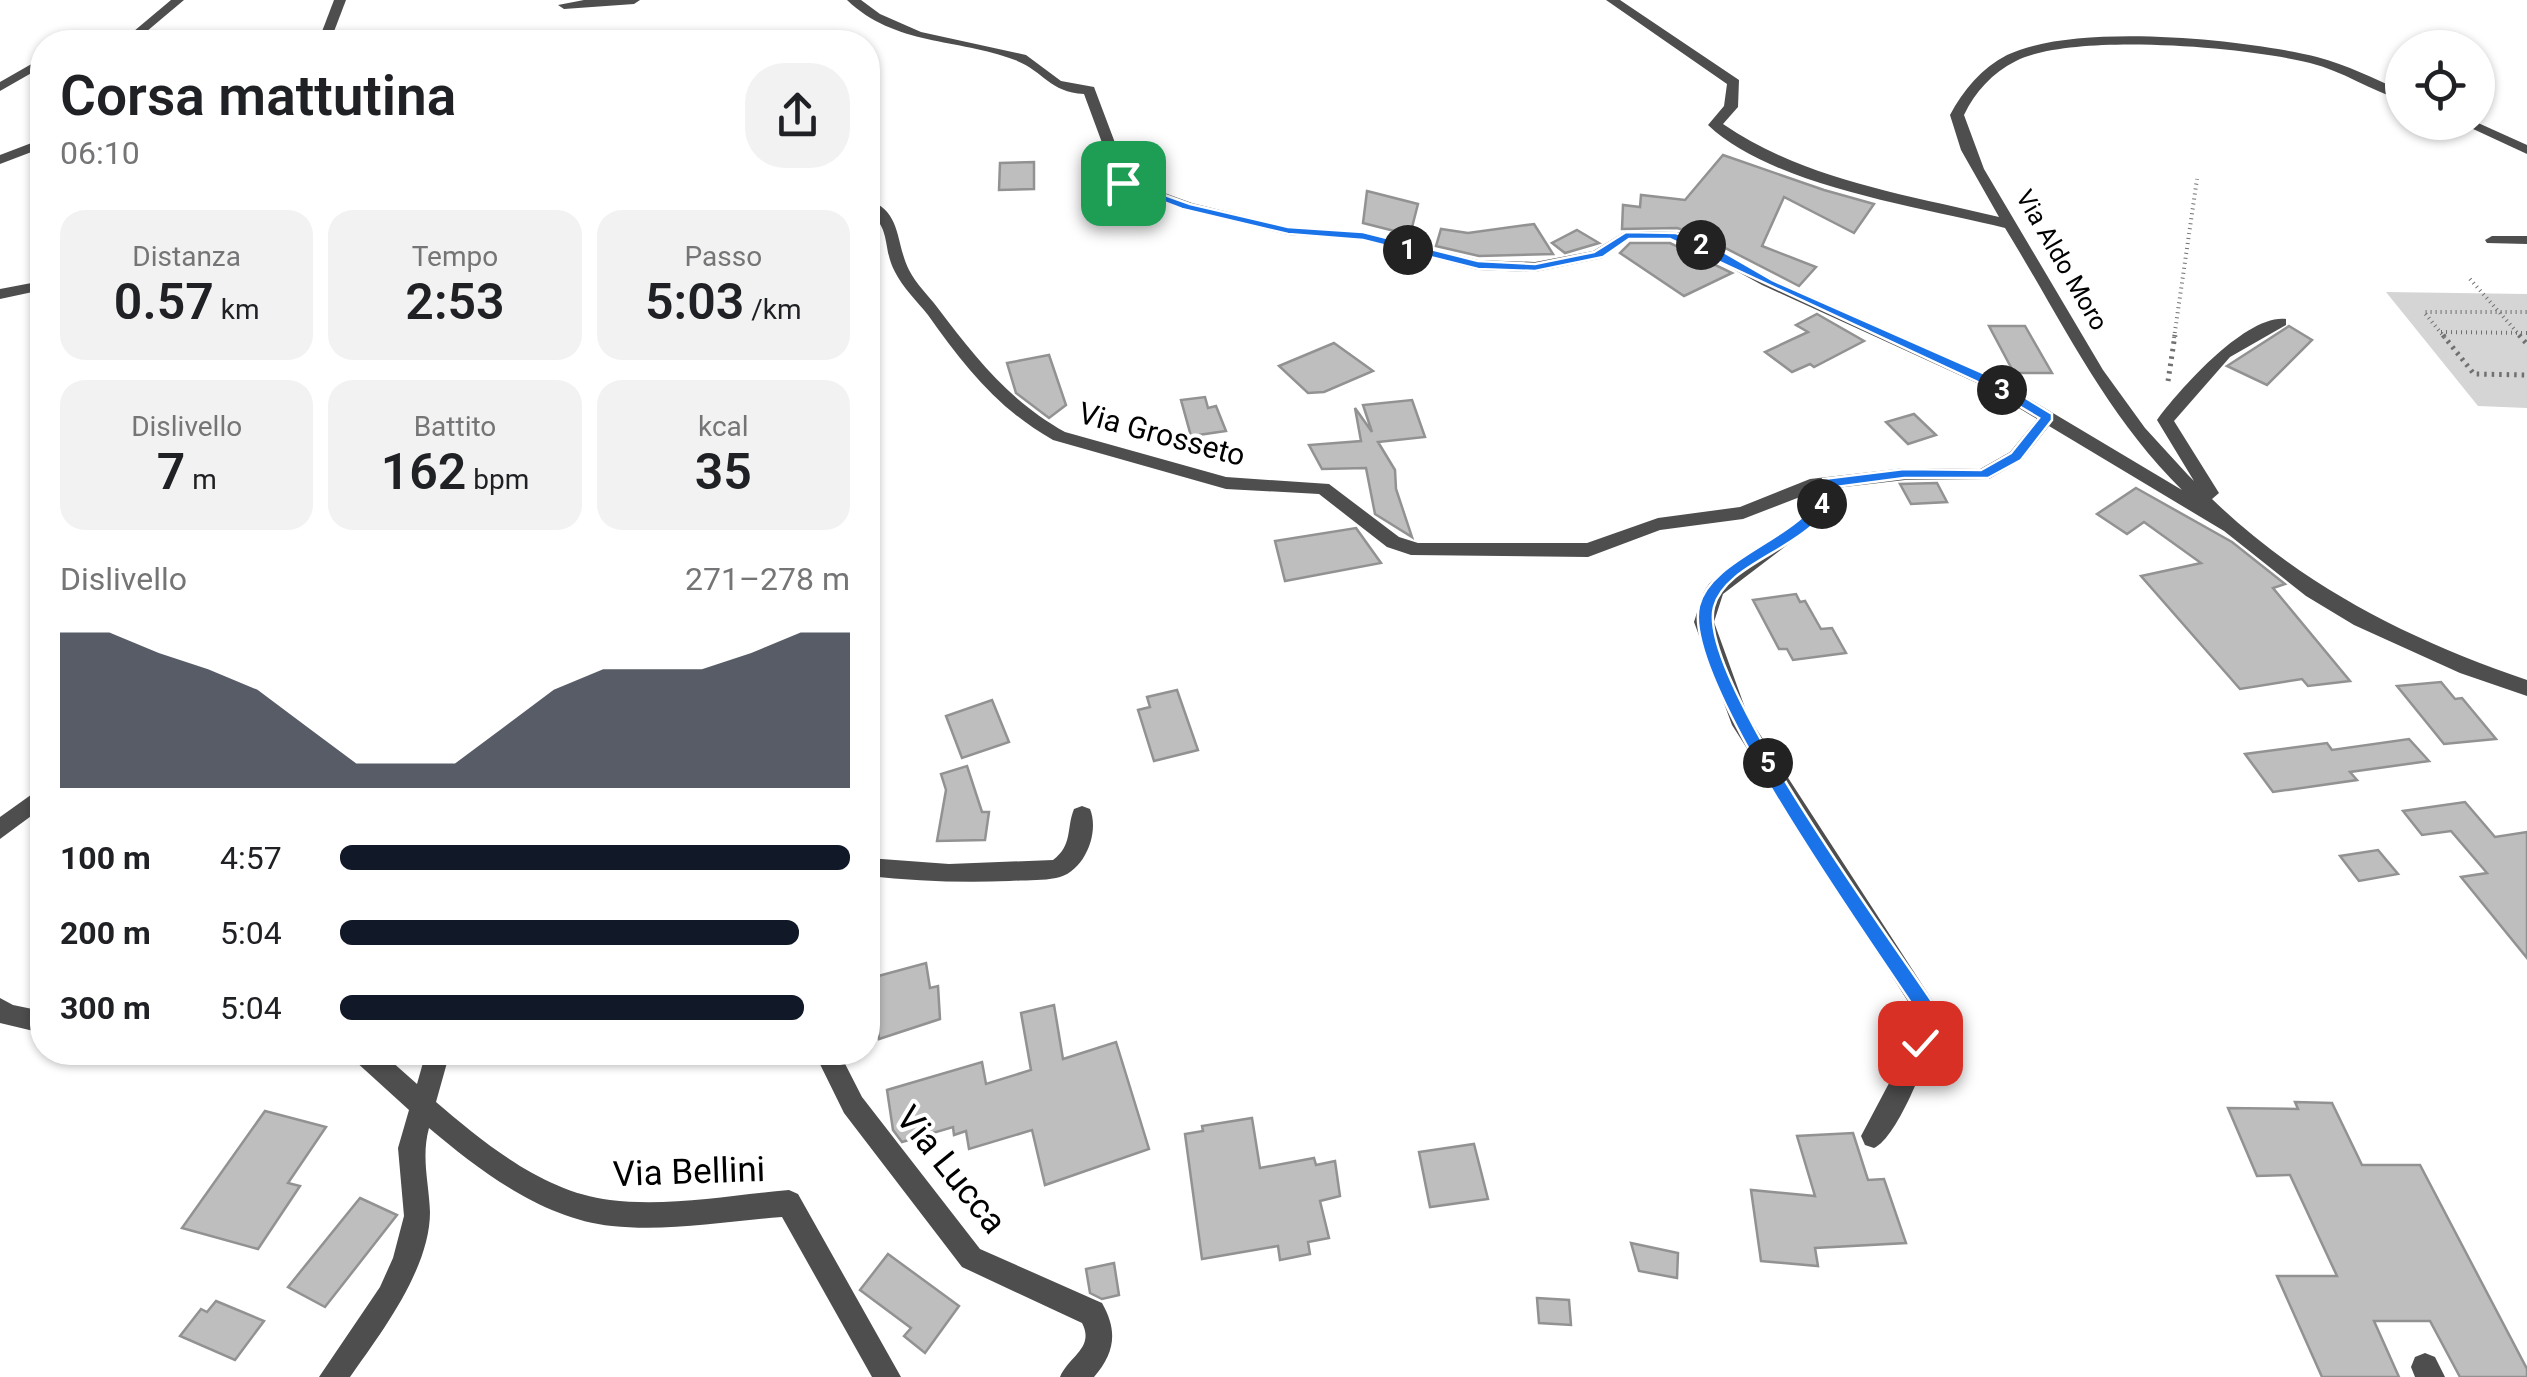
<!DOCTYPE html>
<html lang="it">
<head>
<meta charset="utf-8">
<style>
	body { margin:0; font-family:Roboto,sans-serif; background:#f2f2f2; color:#202124; height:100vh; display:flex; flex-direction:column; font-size:38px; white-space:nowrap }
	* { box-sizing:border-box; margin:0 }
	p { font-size:32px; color:#757577 }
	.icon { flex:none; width:55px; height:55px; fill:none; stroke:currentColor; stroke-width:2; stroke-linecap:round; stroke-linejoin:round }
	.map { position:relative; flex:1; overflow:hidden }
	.side { position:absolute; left:30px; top:30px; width:850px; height:1035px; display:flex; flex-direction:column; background:#fff; border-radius:40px; box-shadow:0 2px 8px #0004 }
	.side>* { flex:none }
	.controls { position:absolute; left:2385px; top:30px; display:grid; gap:20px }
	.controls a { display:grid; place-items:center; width:110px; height:110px; border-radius:50%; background:#fff; box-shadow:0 2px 8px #0004; font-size:50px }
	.pin { position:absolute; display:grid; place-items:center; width:85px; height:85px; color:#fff; margin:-42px; border-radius:20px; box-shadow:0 5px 15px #0006 }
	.km { position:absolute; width:50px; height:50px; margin:-25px; border-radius:50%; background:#222; color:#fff; font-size:28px; line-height:50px; text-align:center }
	.round { display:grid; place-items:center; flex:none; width:105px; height:105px; border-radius:40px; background:#f2f2f2 }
	.summary { display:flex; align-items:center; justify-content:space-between; height:170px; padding:0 30px }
	h1 { font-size:55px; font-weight:600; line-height:75px }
	.metrics { display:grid; grid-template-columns:repeat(3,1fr); gap:15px; height:170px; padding:10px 30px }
	.metrics div { display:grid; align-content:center; border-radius:25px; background:#f2f2f2; text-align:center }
	.metrics b { font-size:50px; font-weight:600 }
	.metrics small { font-size:28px; font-weight:400 }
	.metrics p { font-size:28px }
	.chart { height:280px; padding:20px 30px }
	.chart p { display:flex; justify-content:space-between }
	.chart svg { width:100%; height:180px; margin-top:10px; fill:#111827; opacity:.7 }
	ul { padding:0 30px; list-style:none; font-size:32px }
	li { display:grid; grid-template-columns:160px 120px 1fr; align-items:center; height:75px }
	li i { height:25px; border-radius:12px; background:#111827 }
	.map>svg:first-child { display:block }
</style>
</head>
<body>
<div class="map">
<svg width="2527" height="1377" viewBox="0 0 2527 1377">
	<rect width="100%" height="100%" fill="#fff"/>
	<path fill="#d5d5d5" d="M2386,292L2527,294V408L2478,406Z"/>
	<g fill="#bebebe" stroke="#929292" stroke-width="2.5">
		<path d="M1723,155L1824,190L1874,204L1854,233L1784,197L1762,246L1816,267L1799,286L1700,235L1677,228L1622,229L1623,205L1640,207L1641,195L1685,200Z"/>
		<path d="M1034,162V189L999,190L1000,163Z"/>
		<path d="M1367,191L1418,204L1410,235L1363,223Z"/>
		<path d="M1534,224L1553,254L1479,256L1436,246L1441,229L1468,233Z"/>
		<path d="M1577,230L1599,243L1565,253L1552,243Z"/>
		<path d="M1630,243H1670L1732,273L1684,296L1620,253Z"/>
		<path d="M1817,314L1864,341L1814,367L1810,364L1792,372L1765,352L1808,332L1796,325Z"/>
		<path d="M1989,326H2025L2052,373H2014Z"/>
		<path d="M2289,326L2312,340L2267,385L2227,366Z"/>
		<path d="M1334,343L1373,371L1324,392L1308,393L1279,366Z"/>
		<path d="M1049,355L1066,405L1049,418L1016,393L1007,363Z"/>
		<path d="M1205,397L1208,408L1216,406L1226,431L1191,436L1181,400Z"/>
		<path d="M1412,400L1425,437L1378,442L1395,470L1396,489L1412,537L1375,514L1366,468L1322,469L1309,445L1361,441L1355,408L1372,432L1363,405Z"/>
		<path d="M1914,414L1936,435L1908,444L1886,422Z"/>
		<path d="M1937,483L1947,502L1911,504L1900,484Z"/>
		<path d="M2136,488L2232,542L2285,584L2273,588L2350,681L2308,686L2302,679L2240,689L2141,576L2201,563L2144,522L2127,534L2097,514Z"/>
		<path d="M1356,528L1381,563L1285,581L1275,541Z"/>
		<path d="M1796,594L1800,602L1805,601L1821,629L1832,628L1846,653L1793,660L1787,649H1779L1753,600Z"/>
		<path d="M2441,682L2455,699L2462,698L2496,739L2444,744L2397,686Z"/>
		<path d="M1177,690L1198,750L1154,761L1138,710L1150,707L1147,697Z"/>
		<path d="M992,700L1009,742L962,758L946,716Z"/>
		<path d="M2409,739L2429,761L2350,772L2357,780L2273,792L2245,754L2327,743L2332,750Z"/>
		<path d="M967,766L982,812H989L985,840L937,841L946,790L941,774Z"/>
		<path d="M2465,802L2495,837L2527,832V958L2461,877L2487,873L2451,831L2422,835L2403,811Z"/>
		<path d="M2378,850L2398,874L2359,881L2340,856Z"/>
		<path d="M926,963L930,988L938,986L940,1019L879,1039L871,978Z"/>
		<path d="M1054,1005L1063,1059L1116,1042L1149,1149L1045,1185L1032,1130L969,1149L966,1131L954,1135L953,1127L902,1142L893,1130L887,1090L982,1062L986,1084L1031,1070L1021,1013Z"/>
		<path d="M2295,1102L2332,1103L2362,1165H2420L2527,1369V1377H2460L2430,1321H2374L2399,1377H2322L2277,1276H2337L2290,1175L2257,1176L2228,1108L2298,1109Z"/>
		<path d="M265,1111L326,1127L288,1183L300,1186L258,1249L182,1228Z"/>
		<path d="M1252,1118L1260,1168L1314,1158L1316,1165L1335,1161L1340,1196L1320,1201L1329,1238L1308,1242L1310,1254L1280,1260L1278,1246L1202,1259L1185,1134L1203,1131L1202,1126Z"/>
		<path d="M1853,1133L1868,1180L1884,1179L1906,1243L1815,1248L1818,1266L1761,1261L1751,1190L1815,1196L1797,1136Z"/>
		<path d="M1474,1144L1488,1199L1430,1207L1419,1152Z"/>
		<path d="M360,1198L397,1215L325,1307L288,1287Z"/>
		<path d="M1631,1243L1678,1253L1677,1278L1639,1271Z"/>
		<path d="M888,1254L959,1306L925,1353L904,1336L911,1328L860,1290Z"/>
		<path d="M1114,1263L1119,1295L1102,1299L1090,1293L1086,1269Z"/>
		<path d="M1537,1298L1569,1300L1571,1325L1539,1323Z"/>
		<path d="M216,1301L264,1321L235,1360L180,1336L201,1309L207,1312Z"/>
	</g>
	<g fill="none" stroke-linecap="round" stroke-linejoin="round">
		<g stroke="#707070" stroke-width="4" stroke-dasharray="1 4" stroke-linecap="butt">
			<path d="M2470,279L2522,338"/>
			<path d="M2441,332L2527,333"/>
			<path d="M2174,338L2197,179"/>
			<path d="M2445,338L2424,312H2527"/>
		</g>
		<g stroke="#707070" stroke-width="5" stroke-dasharray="2.5 5" stroke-linecap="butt">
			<path d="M2443,335L2474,374L2527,375"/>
			<path d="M2519,335L2527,344"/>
			<path d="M2168,381L2175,335"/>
		</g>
		<g fill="#4e4e4e" fill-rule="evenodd">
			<path d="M171,0H184L134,42H121Z"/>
			<path d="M334,0H346L330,42H318Z"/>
			<path d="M584,0H640L634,4L564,9L558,5Z"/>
			<path d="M847,0H861L880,14L921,32L1026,55L1061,81L1094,87L1129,180L1192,203L1288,227L1363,232L1478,260L1535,262L1593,251L1626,231L1677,232L1699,239L1772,279L1991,376L2182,490C2105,414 2061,319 2005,228C1920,207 1772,186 1708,125L1724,106L1727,84L1606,0H1620L1739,80L1738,107L1723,124C1805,180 1904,194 1999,217L1961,150L1950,115C1963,90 1982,68 2007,55C2076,22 2244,39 2317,57C2347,65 2375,79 2402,91V100C2371,91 2343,71 2310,63C2246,47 2074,32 2016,61C1992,73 1975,92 1964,115L1984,169L2103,370L2145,428L2188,475L2194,481L2157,420C2179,390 2246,314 2286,319V325L2230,357L2174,421L2219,493L2212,499C2302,586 2409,640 2527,680V696L2460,673L2354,625L2306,596L2224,531L2049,426L2022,460L1989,479L1905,480L1836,488L1832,503L1812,526L1723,594L1714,622L1748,716L1938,1009C1938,1037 1899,1138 1874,1148L1865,1145L1861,1136L1905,1053L1914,1011L1732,725L1694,622C1698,611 1701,593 1709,584C1734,557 1811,527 1818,490L1743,519L1660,530L1588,557L1411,555L1387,547L1319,494L1226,489L1053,440C998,409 964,366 928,315C917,301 903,288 895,272C882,248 892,229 868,211V200C902,211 895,242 909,270C916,284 928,295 937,307C975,357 1009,401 1065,432L1226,477L1329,484L1399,537L1418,543H1587L1658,518L1740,507L1810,479L1905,468L1980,469L2010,452L2037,419L1979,384L1762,285L1689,245L1671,239H1629L1603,258L1535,272L1478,270L1363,240L1288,235L1182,209L1118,186L1084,94C1049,92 1044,71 1015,60C957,38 895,46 847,0Z"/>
			<path d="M81,31L87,35L78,42H64Z"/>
			<path d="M42,58V67L0,91V82Z"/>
			<path d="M2458,122H2476L2527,145V154Z"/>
			<path d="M42,139V148L0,164V155Z"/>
			<path d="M2492,236H2527V244L2487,243L2485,240Z"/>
			<path d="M42,281V290L0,299V289Z"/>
			<path d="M42,787V808L0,839V817Z"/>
			<path d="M1082,806L1090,809C1100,833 1084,873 1056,878C1041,881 1024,880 1009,881C961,883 915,881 868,876V858L949,864L1053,860C1073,845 1066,829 1074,809Z"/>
			<path d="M0,998L13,1005L42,1011V1033L0,1023Z"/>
			<path d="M351,1052H381L417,1084L426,1052H450L436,1102C485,1144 544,1192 610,1200C669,1207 730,1195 789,1190L798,1194L901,1377H872L782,1217C726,1221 668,1232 612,1226C543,1219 480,1171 429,1128C421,1157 429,1183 430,1212C430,1269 381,1333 350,1377H319L380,1287L393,1258L404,1216L398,1148L409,1110L354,1060Z"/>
			<path d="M814,1052H839L862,1097L980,1249L1102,1303C1118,1331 1115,1353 1094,1377H1060C1069,1356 1095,1348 1082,1323L962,1267L844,1113Z"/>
			<path d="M2425,1353L2435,1357L2445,1377H2415L2411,1367L2415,1357Z"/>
		</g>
	</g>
	<path fill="#1a73e8" stroke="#fff" stroke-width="2.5" d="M1123,180L1190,204L1288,227L1363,232L1478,261L1535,264L1594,252L1626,232L1676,233L1715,247L1772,280L1990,376L2052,414V420L2021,460L1988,478H1904L1835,487C1827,546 1727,557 1714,607C1696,675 1889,936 1933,1003L1938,1024L1927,1050H1913L1917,1012C1871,941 1681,679 1699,606C1710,560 1792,540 1817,500C1820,494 1821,486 1823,479L1904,469L1981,470L2011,453L2039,418L1980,383L1670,239H1629L1603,257L1535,271L1478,269L1363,240L1288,234L1182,209L1119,185Z"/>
	<g text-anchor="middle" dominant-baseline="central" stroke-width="8" stroke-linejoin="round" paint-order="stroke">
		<g font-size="25" fill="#000" stroke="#fff">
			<text transform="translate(2062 260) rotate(60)">Via Aldo Moro</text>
		</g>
		<g font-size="30" fill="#000" stroke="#fff">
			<text transform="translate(1162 434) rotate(15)">Via Grosseto</text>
		</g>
		<g font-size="35" fill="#000" stroke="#fff">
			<text transform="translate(951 1170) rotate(51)">Via Lucca</text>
			<text transform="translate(689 1172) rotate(-2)">Via Bellini</text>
		</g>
	</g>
</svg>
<div class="controls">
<a><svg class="icon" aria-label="locate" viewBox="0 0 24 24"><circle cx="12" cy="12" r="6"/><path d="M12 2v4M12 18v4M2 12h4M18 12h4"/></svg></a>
</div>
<div class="pin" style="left:1123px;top:183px;background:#1e9e55"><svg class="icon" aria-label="arrive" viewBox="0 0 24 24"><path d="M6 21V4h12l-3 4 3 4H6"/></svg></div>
<div class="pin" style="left:1920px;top:1043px;background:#d93025"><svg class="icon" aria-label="check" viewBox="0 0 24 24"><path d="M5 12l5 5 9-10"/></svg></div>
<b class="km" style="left:1408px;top:250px">1</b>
<b class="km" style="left:1701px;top:245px">2</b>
<b class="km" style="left:2002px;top:390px">3</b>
<b class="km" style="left:1822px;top:504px">4</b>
<b class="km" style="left:1768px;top:763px">5</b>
<section class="side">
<div class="summary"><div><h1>Corsa mattutina</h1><p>06:10</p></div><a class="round"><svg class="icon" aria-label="share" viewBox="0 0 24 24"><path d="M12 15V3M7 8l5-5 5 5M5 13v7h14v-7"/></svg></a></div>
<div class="metrics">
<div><p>Distanza</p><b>0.57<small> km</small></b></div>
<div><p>Tempo</p><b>2:53</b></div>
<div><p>Passo</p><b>5:03<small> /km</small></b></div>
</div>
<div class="metrics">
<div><p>Dislivello</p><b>7<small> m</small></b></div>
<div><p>Battito</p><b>162<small> bpm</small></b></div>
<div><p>kcal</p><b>35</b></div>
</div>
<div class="chart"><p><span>Dislivello</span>271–278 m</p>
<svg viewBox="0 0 160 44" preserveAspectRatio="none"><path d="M0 44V6L10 6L20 11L30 15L40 20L50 29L60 38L70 38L80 38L90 29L100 20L110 15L120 15L130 15L140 11L150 6L160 6V44z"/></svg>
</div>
<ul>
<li><b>100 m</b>4:57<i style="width:100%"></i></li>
<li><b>200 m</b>5:04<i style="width:90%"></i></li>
<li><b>300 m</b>5:04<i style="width:91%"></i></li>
</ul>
</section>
</div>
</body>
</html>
